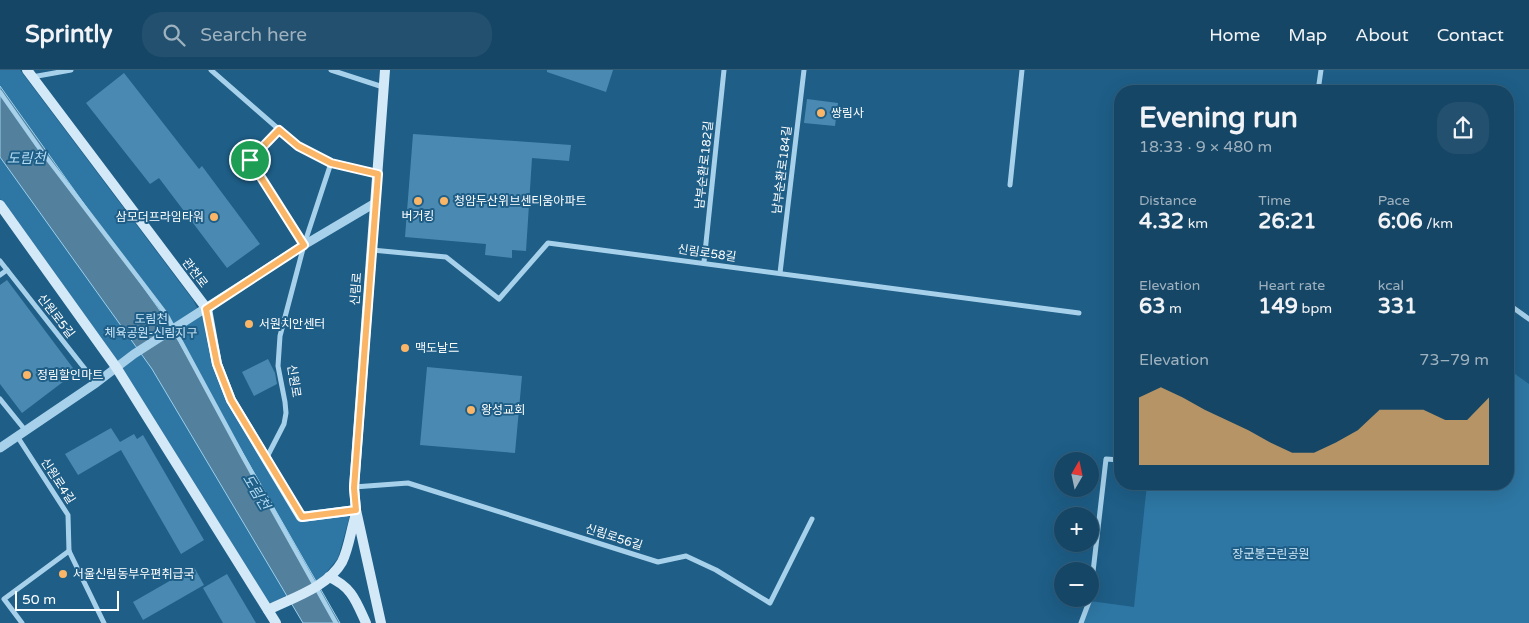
<!DOCTYPE html>
<html lang="en">
<head>
<meta charset="utf-8">
<style>
	body { margin:0; font-family:"Varela Round","Noto Sans KR",sans-serif; background:#23506e; color:#f1f3f6; height:100vh; display:flex; flex-direction:column; font-size:19px; white-space:nowrap }
	* { box-sizing:border-box; margin:0 }
	p { font-size:16px; color:#9eb1bf }
	.icon { flex:none; width:28px; height:28px; fill:none; stroke:currentColor; stroke-width:2; stroke-linecap:round; stroke-linejoin:round }
	.map { position:relative; flex:1; overflow:hidden }
	.side { position:absolute; left:1114px; top:15px; width:400px; height:405px; display:flex; flex-direction:column; background:#164665; border-radius:20px; box-shadow:0 5px 20px #0002,0 0 0 1px #355e79 }
	.side>* { flex:none }
	.needle { width:32px; rotate:9deg }
	.controls { position:absolute; left:1054px; top:382px; display:grid; gap:10px }
	.controls a { display:grid; place-items:center; width:45px; height:45px; border-radius:50%; background:#164665; box-shadow:0 5px 20px #0002,0 0 0 1px #355e79; font-size:25px }
	.scale { position:absolute; left:15px; bottom:12px; width:104px; box-sizing:border-box; padding-left:5px; border:2px solid #fff; border-top:0; font-size:14px; line-height:18px; white-space:nowrap; color:#fff; -webkit-text-stroke:4px #1e5e87; paint-order:stroke }
	.pin { position:absolute; display:grid; place-items:center; width:42px; height:42px; color:#fff; margin:-21px; border:2px solid #fff; border-radius:50%; box-shadow:0 1px 5px #0007 }
	.round { display:grid; place-items:center; flex:none; width:52px; height:52px; border-radius:20px; background:#23506e }
	.headline { display:flex; align-items:center; justify-content:space-between; height:85px; padding:0 25px }
	h1 { font-size:28px; font-weight:800; line-height:38px }
	.metrics { display:grid; grid-template-columns:repeat(3,1fr); gap:8px; height:85px; padding:5px 25px }
	.metrics div { display:grid; align-content:center }
	.metrics b { font-size:21px; font-weight:800 }
	.metrics small { font-size:14px; font-weight:400 }
	.metrics p { font-size:14px }
	.chart { height:140px; padding:10px 25px }
	.chart p { display:flex; justify-content:space-between }
	.chart svg { width:100%; height:90px; margin-top:5px; fill:#fab666; opacity:.7 }
	header { display:flex; align-items:center; gap:30px; box-sizing:border-box; height:70px; padding:0 25px; background:#164665; border-bottom:1px solid #355e79 }
	header strong { font-size:24px }
	nav { display:flex; gap:28px; margin-inline-start:auto; font-size:18px }
	.search { width:350px; height:45px; background:#23506e; display:flex; align-items:center; gap:12px; box-sizing:border-box; padding:0 18px; border-radius:20px; color:#9eb1bf; font-size:19px }
	.map>svg:first-child { display:block }
</style>
</head>
<body>
<header>
<strong>Sprintly</strong>
<div class="search"><svg class="icon" aria-label="search" viewBox="0 0 24 24"><circle cx="10" cy="10" r="6"/><path d="M15 15l6 6"/></svg>Search here</div>
<nav><a>Home</a><a>Map</a><a>About</a><a>Contact</a></nav>
</header>
<div class="map">
<svg width="1529" height="553" viewBox="0 0 1529 553">
	<rect width="100%" height="100%" fill="#1e5e87"/>
	<g fill="#2e77a4">
		<path d="M0,0H20L193,230L204,251L213,294L230,337L300,452L350,445L338,488L321,509L269,534L127,307L0,129Z"/>
		<path d="M1508,299L1529,314V553H1081L1090,531L1134,537L1147,414H1508Z"/>
	</g>
	<path fill="#53819d" stroke="#9acfed" d="M0,16L166,249L340,553H303L152,299L0,87Z"/>
	<g fill="#4a8ab2">
		<path d="M547,0H613L606,22L547,2Z"/>
		<path d="M124,3L199,99L202,96L260,174L227,198L159,108L150,114L86,33Z"/>
		<path d="M807,29L838,33L835,56L804,53Z"/>
		<path d="M413,64L571,75L569,91L532,88L526,181L512,180V188L485,185L486,174L405,167Z"/>
		<path d="M7,210L76,302L22,343L0,314V215Z"/>
		<path d="M268,289L275,303L277,314L254,326L242,302Z"/>
		<path d="M427,297L522,306L515,383L420,375Z"/>
		<path d="M111,358L120,372L134,364L137,369L143,365L204,470L181,484L121,380L78,405L65,384Z"/>
		<path d="M194,497L204,515L143,550L133,532Z"/>
		<path d="M227,504L256,553H223L203,518Z"/>
	</g>
	<g fill="none" stroke-linecap="round" stroke-linejoin="round">
		<path stroke="#a7d1eb" stroke-width="4.5" d="M0,22L40,79L166,244L242,385L336,553"/>
		<g stroke="#a7d1eb" stroke-width="5">
			<path d="M211,0L298,76L331,93L377,104"/>
			<path d="M331,0L383,17"/>
			<path d="M32,7L71,0"/>
			<path d="M1318,21L1321,0"/>
			<path d="M279,60L250,90L304,175"/>
			<path d="M1010,115L1022,0"/>
			<path d="M372,180L446,187L499,229L548,173L1079,243"/>
			<path d="M0,191L96,313"/>
			<path d="M704,192L724,0"/>
			<path d="M780,203L804,0"/>
			<path d="M0,205L7,200"/>
			<path d="M1508,234L1529,249"/>
			<path d="M0,329L25,360"/>
			<path d="M17,366L68,445L69,481L104,553"/>
			<path d="M266,389L284,354L286,343L285,332L278,296L280,266L304,175L331,93"/>
			<path d="M354,417L408,413L658,492L686,486L716,500L770,533L812,449"/>
			<path d="M1090,528L1106,389L1120,390"/>
			<path d="M22,553L4,529L69,481"/>
			<path d="M1081,553L1090,529"/>
		</g>
		<path stroke="#a7d1eb" stroke-width="9" d="M0,378L96,313L134,284L304,175L375,133"/>
		<g stroke="#d3e9f8" stroke-width="10">
			<path d="M27,0L207,239L217,294L231,330L301,447L356,440"/>
			<path d="M0,135L116,297L276,553"/>
			<path d="M329,507C352,517 356,531 366,553"/>
			<path d="M268,540C292,528 328,517 342,492C349,478 351,459 356,444"/>
			<path d="M381,553L356,440L354,417L385,0"/>
		</g>
	</g>
	<g fill="none" stroke-linecap="round" stroke-linejoin="round">
		<g stroke="#fff" stroke-width="10">
			<path id="route" d="M279,60L298,76L331,93L378,104L354,418L356,440L302,447L231,330L217,294L206,239L304,175L250,90Z"/>
		</g>
		<use href="#route" stroke="#fab666" stroke-width="6"/>
	</g>
	<g fill="#fab666" stroke="#1e5e87" stroke-width="2">
		<circle cx="821" cy="43" r="5"/>
		<circle cx="418" cy="131" r="5"/>
		<circle cx="444" cy="131" r="5"/>
		<circle cx="214" cy="147" r="5"/>
		<circle cx="249" cy="254" r="5"/>
		<circle cx="405" cy="278" r="5"/>
		<circle cx="27" cy="305" r="5"/>
		<circle cx="471" cy="340" r="5"/>
		<circle cx="63" cy="504" r="5"/>
	</g>
	<g text-anchor="middle" dominant-baseline="central" stroke-width="4" stroke-linejoin="round" paint-order="stroke">
		<g font-size="12" fill="#fff" stroke="#1e5e87" text-anchor="start">
			<text x="831" y="43">쌍림사</text>
			<text x="454" y="131">청암두산위브센티움아파트</text>
			<text x="418" y="146" text-anchor="middle">버거킹</text>
			<text x="204" y="147" text-anchor="end">삼모더프라임타워</text>
			<text x="259" y="254">서원치안센터</text>
			<text x="415" y="278">맥도날드</text>
			<text x="37" y="305">정림할인마트</text>
			<text x="481" y="340">왕성교회</text>
			<text x="73" y="504">서울신림동부우편취급국</text>
		</g>
		<g font-size="12" fill="#fff" stroke="#1e5e87">
			<text transform="translate(704 95) rotate(-84)">남부순환로182길</text>
			<text transform="translate(782 100) rotate(-83)">남부순환로184길</text>
			<text transform="translate(707 183) rotate(8)">신림로58길</text>
			<text transform="translate(195 203) rotate(53)">관천로</text>
			<text transform="translate(356 219) rotate(-86)">신림로</text>
			<text transform="translate(56 246) rotate(52)">신원로5길</text>
			<text transform="translate(294 311) rotate(81)">신원로</text>
			<text transform="translate(58 411) rotate(57)">신원로4길</text>
			<text transform="translate(614 467) rotate(18)">신림로56길</text>
		</g>
		<g font-size="12" fill="#cce7f8" stroke="#1e5e87">
			<text x="151" y="249">도림천<tspan x="151" dy="14">체육공원-신림지구</tspan></text>
			<text x="1271" y="484">장군봉근린공원</text>
		</g>
		<g font-size="14" font-style="italic" fill="#b3dbf2" stroke="#1e5e87">
			<text x="26" y="88">도림천</text>
			<text transform="translate(256 422) rotate(59)">도림천</text>
		</g>
	</g>
</svg>
<div class="controls">
<a><svg class="needle" viewBox="-14 -14 28 28"><path d="M0-13l5 13h-10z" fill="#e53935"/><path d="M0 13l5-13h-10z" fill="#9eb1bf"/></svg></a>
<a>+</a>
<a>−</a>
</div>
<div class="scale">50 m</div>
<div class="pin" style="left:250px;top:90px;background:#1e9e55"><svg class="icon" aria-label="arrive" viewBox="0 0 24 24"><path d="M6 21V4h12l-3 4 3 4H6"/></svg></div>
<section class="side">
<div class="headline"><div><h1>Evening run</h1><p>18:33 · 9 × 480 m</p></div><a class="round"><svg class="icon" aria-label="share" viewBox="0 0 24 24"><path d="M12 15V3M7 8l5-5 5 5M5 13v7h14v-7"/></svg></a></div>
<div class="metrics">
<div><p>Distance</p><b>4.32<small> km</small></b></div>
<div><p>Time</p><b>26:21</b></div>
<div><p>Pace</p><b>6:06<small> /km</small></b></div>
</div>
<div class="metrics">
<div><p>Elevation</p><b>63<small> m</small></b></div>
<div><p>Heart rate</p><b>149<small> bpm</small></b></div>
<div><p>kcal</p><b>331</b></div>
</div>
<div class="chart"><p><span>Elevation</span>73–79 m</p>
<svg viewBox="0 0 160 44" preserveAspectRatio="none"><path d="M0 44V11L10 6L20 11L30 17L40 22L50 27L60 33L70 38L80 38L90 33L100 27L110 17L120 17L130 17L140 22L150 22L160 11V44z"/></svg>
</div>
</section>
</div>
</body>
</html>
